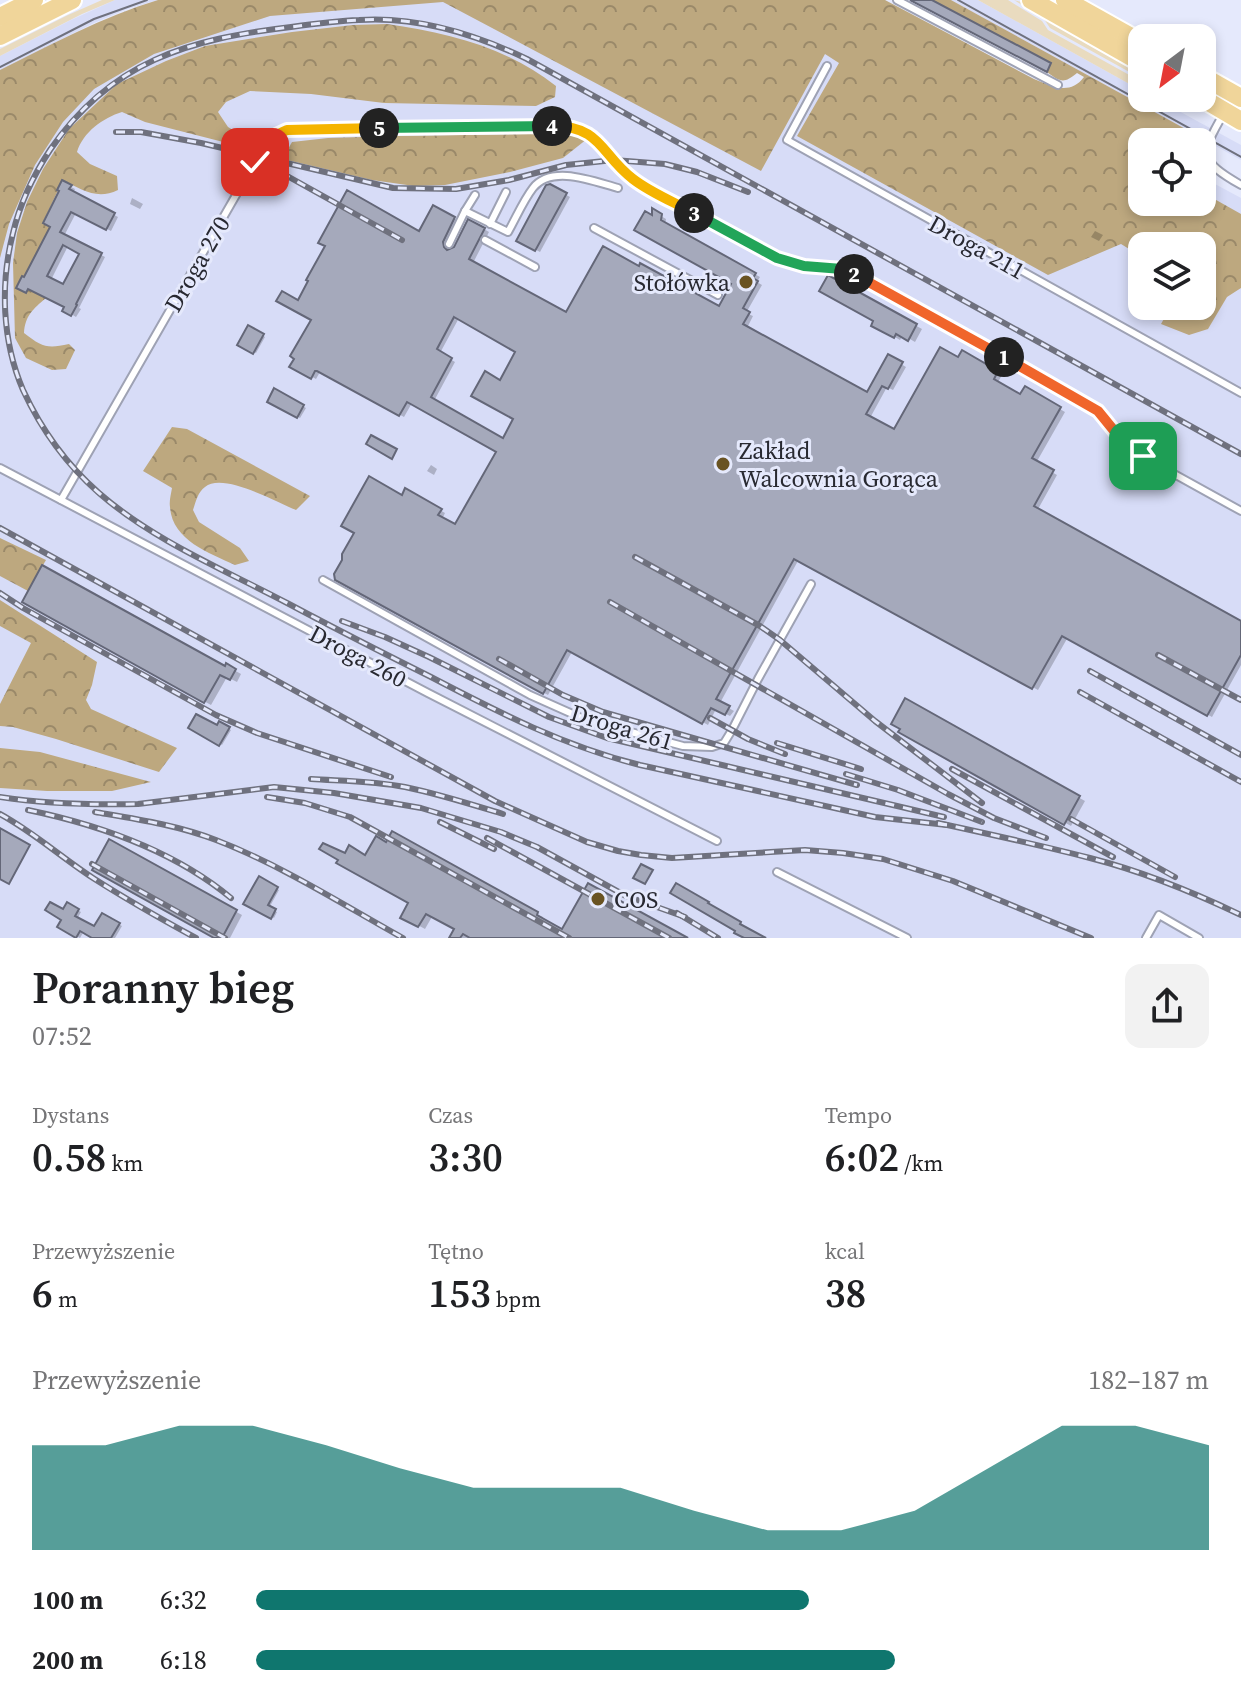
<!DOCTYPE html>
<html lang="pl">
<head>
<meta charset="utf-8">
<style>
	body { margin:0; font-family:"Source Serif 4",serif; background:#f2f2f2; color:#202124; height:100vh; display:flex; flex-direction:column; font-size:30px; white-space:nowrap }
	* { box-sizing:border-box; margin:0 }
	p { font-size:26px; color:#757577 }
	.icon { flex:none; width:44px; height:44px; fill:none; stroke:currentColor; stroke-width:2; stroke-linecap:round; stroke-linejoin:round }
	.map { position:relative; height:938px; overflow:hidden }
	.panel { display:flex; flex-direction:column; background:#fff; flex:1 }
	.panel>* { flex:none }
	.needle { width:52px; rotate:212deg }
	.buttons { position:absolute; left:1128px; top:24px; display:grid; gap:16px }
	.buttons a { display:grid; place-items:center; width:88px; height:88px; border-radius:16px; background:#fff; box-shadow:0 4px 12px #0003; font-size:40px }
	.pin { position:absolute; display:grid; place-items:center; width:68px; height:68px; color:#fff; margin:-34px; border-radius:16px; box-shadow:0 4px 12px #0006 }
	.km { position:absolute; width:40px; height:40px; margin:-20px; border-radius:50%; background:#222; color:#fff; font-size:22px; line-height:40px; text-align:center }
	.round { display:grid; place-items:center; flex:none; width:84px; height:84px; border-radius:16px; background:#f2f2f2 }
	.summary { display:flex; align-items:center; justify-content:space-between; height:136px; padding:0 32px }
	h1 { font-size:44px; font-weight:600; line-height:60px }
	.metrics { display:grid; grid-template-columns:repeat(3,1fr); gap:12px; height:136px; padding:8px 32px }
	.metrics div { display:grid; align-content:center }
	.metrics b { font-size:40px; font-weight:600 }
	.metrics small { font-size:22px; font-weight:400 }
	.metrics p { font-size:22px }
	.chart { height:224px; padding:16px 32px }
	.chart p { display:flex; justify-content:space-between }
	.chart svg { width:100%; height:144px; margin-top:8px; fill:#0f766e; opacity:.7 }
	ul { padding:0 32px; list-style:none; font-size:26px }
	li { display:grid; grid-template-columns:128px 96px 1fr; align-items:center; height:60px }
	li i { height:20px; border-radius:10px; background:#0f766e }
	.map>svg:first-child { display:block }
</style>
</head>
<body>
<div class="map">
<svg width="1241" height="938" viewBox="0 0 1241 938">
	<defs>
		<pattern id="forest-crowns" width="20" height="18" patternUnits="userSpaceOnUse" patternTransform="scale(2)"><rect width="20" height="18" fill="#bda87f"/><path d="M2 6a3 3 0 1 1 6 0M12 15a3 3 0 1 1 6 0" fill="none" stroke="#9a8969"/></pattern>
	</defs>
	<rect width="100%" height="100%" fill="#e5e9fc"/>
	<g fill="#d7dcf7" fill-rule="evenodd">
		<path d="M115,0H158L127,9L94,23L0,70V56L71,20Z"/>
		<path d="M460,0H865L1142,202H1202V177L1241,198V938H0V101L149,25ZM1142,246H1202V306H1142Z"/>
		<path d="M951,0H978L1142,91V98H1155L1241,145V160Z"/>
	</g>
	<g fill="#e9dbbf">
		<path d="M102,0H115L82,14L0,56V49L68,15Z"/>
		<path d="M978,0H1008L1042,21L1048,30L1142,82V91Z"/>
		<path d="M1014,0L1021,2L1087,44L1142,74V79L1050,28L1044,19Z"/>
	</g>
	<g fill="url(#forest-crowns)">
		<path d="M158,0H885L1034,79C1051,86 1070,96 1084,77L1077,73C1064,84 1060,82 1047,72L1051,63L932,0H951L1200,137L1198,142H1142V202H1202V185V192L1241,214V288L1227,297L1208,329L1189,335L1161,324L1171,306H1202V246H1142V257L1121,244L1048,275L797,136L839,63L825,54L761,171L443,2L270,16L154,54L94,89L63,122L35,165L9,224L0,258V70C52,44 102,17 158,0Z"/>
		<path d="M387,24C448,33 507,47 556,86L555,97L536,106L384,103L311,94L250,91L226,102L218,112L228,127L243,136L235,145L145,122L122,112C103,118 83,132 77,152L90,164L117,176L118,190C97,200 82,190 63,180L43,222L50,227L28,289L46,298C33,309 25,316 24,333C42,347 47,349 69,344L75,350L66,369L52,370L26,358L15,338L13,263L17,233L27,202L43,169L69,129L117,84L166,61L205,46L292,32L353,25Z"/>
		<path d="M530,134L573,136L587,139L563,158L510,172L445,185L414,186L372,180L287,160V151L292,142L328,138L395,136Z"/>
		<path d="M172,427L187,429L310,496L296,510C276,502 223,472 205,487C198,492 196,501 193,510L199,522L240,548L249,561L235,565C209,553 172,540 170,507C169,501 171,494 172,488L143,471Z"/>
		<path d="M0,538L46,560L28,591L0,576Z"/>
		<path d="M0,600L97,662L92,685L86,700L91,709L177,748L159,772L56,739L13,727L0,726V704L31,643L0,626Z"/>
		<path d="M0,748L40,752L151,782L112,791H47L0,788Z"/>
	</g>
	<g fill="#0003" fill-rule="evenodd">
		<path d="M63,183L75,189L73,193L118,217L111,231L76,213L64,236L105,257L79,308L81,309L76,317L65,310L66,307L33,289L31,293L19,287L53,226ZM68,246L82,253L64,287L51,280Z"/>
		<path d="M550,186L570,197L540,252L518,240Z"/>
		<path d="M132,198L143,204L140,209L130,204Z"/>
		<path d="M434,207L459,221L448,245V251L455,249L469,222L484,229L489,232L473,263L567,315L719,309L734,283L654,219V212L666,219L665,225L760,277L757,282L762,285L746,313L753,316L747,328L868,395L889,357L906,367L893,390L887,387L870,418L894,432L959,360L963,353L1002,375L997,384L1021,397L1025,389L1065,412L1036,463L1057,475L1037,511L1241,624V665L1212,717L1068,637L1038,690L799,559L720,703L734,711L730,716L716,709L708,725L573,650L548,695L337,579L406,491L445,513L442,519L456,527L498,451L412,403L404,417L324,373L320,372L316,379L292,366L313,320L299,302L419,233ZM459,318L518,351L501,382L516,419L504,440L434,401L455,362L440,353Z"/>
		<path d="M1095,231L1103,235L1099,241L1091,237Z"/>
		<path d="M828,277L922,329L915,342L903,335L900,340L874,325L876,321Z"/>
		<path d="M249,328L265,337L256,353L240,344Z"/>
		<path d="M275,391L306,408L300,418L270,401Z"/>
		<path d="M431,465L437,469L434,475L427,471Z"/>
		<path d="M25,602L226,669L227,666L241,674L237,682L227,677L211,705Z"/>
		<path d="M906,701L1085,801L1071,826L901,732Z"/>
		<path d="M220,724L231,730L222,745L191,727L218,728Z"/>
		<path d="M110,842L242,915L230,938H218Z"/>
		<path d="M342,855L366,857L537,914L543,917L542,920L563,932L684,938H474L469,935L468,938H452L457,928L433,915L425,929L403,917L410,903Z"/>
		<path d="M260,879L279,890L269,908L277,912L274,918L246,903Z"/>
		<path d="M68,905L81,912L77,919L95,929L102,915L122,926L115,938H96L84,931L80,938L60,927Z"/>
	</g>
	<g fill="#a5a9bb" stroke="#646778" stroke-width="2" fill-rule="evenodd">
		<path d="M910,0H932L1051,63L1047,72Z"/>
		<path d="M62,180L72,185L69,189L115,213L106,230L71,212L60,232L102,253L76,304L77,305L71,316L62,311L64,307L28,289L26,293L16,288L22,276L24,277L50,227L43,223L59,191L57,190ZM63,245L79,254L63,284L47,276Z"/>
		<path d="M550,184L567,193L535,251L516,241L546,185Z"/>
		<path d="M347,190L419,231L433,205L455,217L443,242L444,247L447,250L454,247L468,219L485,228L469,259L566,312L603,246L639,266L640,263L719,306L731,284L634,230L645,211L652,215V208L662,214L661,220L756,273L753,278L758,281L743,308L750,312L743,324L867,392L888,354L903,362L888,389L882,386L866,414L894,429L940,347L958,357L962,350L998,371L994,379L1020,394L1025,386L1061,407L1032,458L1054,470L1034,506L1241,621V655L1207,716L1062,636L1032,689L794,559L716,699L730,706L725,715L711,708L702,724L567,650L543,694L335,580L334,574L342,560V554L354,533L341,526L369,476L402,495L405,488L442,509L438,515L455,524L496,452L407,402L399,416L317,371H315L311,379L289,367L294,359L290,356L311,320L276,301L282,291L298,300L308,281L306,280L325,246L318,243ZM454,317L515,352L500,380L485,371L471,396L513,419L503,438L431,397L452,358L437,349Z"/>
		<path d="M828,275L917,324L908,341L896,334L894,338L871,326L873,321L819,291Z"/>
		<path d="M248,325L264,334L253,354L237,345Z"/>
		<path d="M274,388L304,405L297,418L267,402Z"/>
		<path d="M371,435L397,449L392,459L366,444Z"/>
		<path d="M42,565L225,666L226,663L236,669L230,680L220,675L204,703L22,602Z"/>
		<path d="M905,698L1080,796L1064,825L898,732L900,729L891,724Z"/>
		<path d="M196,714L217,725L219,721L230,727L219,746L188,728Z"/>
		<path d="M0,828L30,845L9,884L0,879Z"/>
		<path d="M392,831L538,912L537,915L562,929L588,883L688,938H470L463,934L460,938H449L454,929L426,914L418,927L400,918L408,903L336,863L338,860L319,849L323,843L345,853L349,845L365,855L376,836L386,842Z"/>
		<path d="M109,839L237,910L222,938H214L92,870Z"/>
		<path d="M641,864L653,870L645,884L633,878Z"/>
		<path d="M259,876L278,887L268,905L276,909L271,919L243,904Z"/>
		<path d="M676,883L709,902L708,903L741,922L740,924L766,938H744L734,933L735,931L670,893Z"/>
		<path d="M50,902L63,909L67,902L79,909L75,916L94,926L102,913L120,923L111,938H92L80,931L76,938L57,927L61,920L45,910Z"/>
	</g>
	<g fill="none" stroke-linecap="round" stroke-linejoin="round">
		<g stroke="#9ea2b4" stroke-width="10">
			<g id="service">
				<path d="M897,0L1058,85"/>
				<path d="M827,66L787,140L1241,393"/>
				<path d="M1224,113C1200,154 1199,161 1241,185"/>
				<path d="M465,211L475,195"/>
				<path d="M490,224L506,192"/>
				<path d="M594,228L718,295"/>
				<path d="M485,240L535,267"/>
				<path d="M449,244L465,211L508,232C516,218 523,201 533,188C552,164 595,182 618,188"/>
				<path d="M0,468L428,693L717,841"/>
				<path d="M61,500L255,162C270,139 275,131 304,128L558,126L580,129L595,137L621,169L636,181L777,258L804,266L842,269L861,276L1098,411L1129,449L1241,511"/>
				<path d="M323,580L530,695L586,720L683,746L712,747L724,743L732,730L758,679L811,584"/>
				<path d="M777,872L907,938"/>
				<path d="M1146,938L1159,915L1199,938"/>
			</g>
		</g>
		<g stroke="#fff" stroke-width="22">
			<g id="primary">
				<path d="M1031,0L1142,63"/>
				<path d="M1065,0L1142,43"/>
				<path d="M0,17L34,0"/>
				<path d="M0,36L72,0"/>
				<path d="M1202,76L1241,98"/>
				<path d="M1202,98L1241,121"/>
			</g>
		</g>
		<use href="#service" stroke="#fff" stroke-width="6"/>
		<use href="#primary" stroke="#f0d59a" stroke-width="18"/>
		<g stroke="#6f717e" stroke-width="2">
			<path d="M958,0L1241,157"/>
			<path d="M0,67L94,19L147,0"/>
		</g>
		<g stroke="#6f717e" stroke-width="6">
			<g id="rail">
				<path d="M116,132H141L201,143L393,188L456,189L509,180L566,165L614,160L665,164L697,172L748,192"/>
				<path d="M265,166L280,172L402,240"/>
				<path d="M0,528L495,801L587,842L618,851L641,855L672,858L805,850L843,853L883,859L953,881L1091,938"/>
				<path d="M635,557L760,626L780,640L875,721L982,803"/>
				<path d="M0,593L23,608L216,715L257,733L391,777"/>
				<path d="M610,602L948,794L994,818L1046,838"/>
				<path d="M342,621L385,637L429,657L549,717L607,738L944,817"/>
				<path d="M1158,655L1241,700"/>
				<path d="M499,659L563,695L603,712L857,785"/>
				<path d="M1090,671L1241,755"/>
				<path d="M1080,692L1241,782"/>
				<path d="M710,718L748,739L785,754"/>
				<path d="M777,743L861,769"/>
				<path d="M952,769L1113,857"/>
				<path d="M846,774L898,790L982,822"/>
				<path d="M311,779C343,781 374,781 405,787C439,794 470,804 503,814"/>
				<path d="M0,797C46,804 92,805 138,804L274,787L334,793L421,808L501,832L537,847L626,896L685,917"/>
				<path d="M267,797L305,803L350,817L569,938"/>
				<path d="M28,810C100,825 173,850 231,898"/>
				<path d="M95,812C136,819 177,825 216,840C281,865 342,904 403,938"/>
				<path d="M0,814C33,832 61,857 93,878C126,899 161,919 196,938"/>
				<path d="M1071,819L1175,877"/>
				<path d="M440,822L494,849"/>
				<path d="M938,823C989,834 1040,845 1090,858C1141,871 1193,892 1241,915"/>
				<path d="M947,825L875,817L640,765C564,746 500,713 431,677C383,653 336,629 289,604C225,570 154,541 99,493C66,464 41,429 23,390C2,341 0,284 13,233C20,203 33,176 50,150C111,61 189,39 291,27C313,24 336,21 359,20C418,16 475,34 527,59L1241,454"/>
				<path d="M487,838L669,938"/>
				<path d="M92,864L225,938"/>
				<path d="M677,913L718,938"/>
			</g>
		</g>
		<use href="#rail" stroke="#e5e9fc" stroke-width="3" stroke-dasharray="9" stroke-linecap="butt"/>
	</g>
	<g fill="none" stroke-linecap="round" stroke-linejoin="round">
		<g stroke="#fff" stroke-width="16">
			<path id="split-1" d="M1004,357L1098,411L1129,449L1143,456"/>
		</g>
		<g stroke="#fff" stroke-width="16">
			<path id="split-2" d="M854,274L1004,357"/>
		</g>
		<g stroke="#fff" stroke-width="16">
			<path id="split-3" d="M694,213L777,258L804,266L842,269L854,274"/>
		</g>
		<g stroke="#fff" stroke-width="16">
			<path id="split-4" d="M552,126C602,126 600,154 633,179C651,193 674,202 694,213"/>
		</g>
		<g stroke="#fff" stroke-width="16">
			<path id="split-5" d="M379,128L552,126"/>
		</g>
		<g stroke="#fff" stroke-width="16">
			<path id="split-6" d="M255,162L274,136L287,130L379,128"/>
		</g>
		<use href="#split-1" stroke="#f0652b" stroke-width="10"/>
		<use href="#split-2" stroke="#f0652b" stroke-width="10"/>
		<use href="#split-3" stroke="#22a559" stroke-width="10"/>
		<use href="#split-4" stroke="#f5b400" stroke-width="10"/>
		<use href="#split-5" stroke="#22a559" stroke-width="10"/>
		<use href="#split-6" stroke="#f5b400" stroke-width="10"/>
	</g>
	<g fill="#695322" stroke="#e5e9fc" stroke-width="3">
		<circle cx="746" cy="282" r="8"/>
		<circle cx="723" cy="464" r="8"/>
		<circle cx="598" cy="899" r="8"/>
	</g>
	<g text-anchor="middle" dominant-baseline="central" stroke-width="6" stroke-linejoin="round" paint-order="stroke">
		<g font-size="24" fill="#282931" stroke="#e5e9fc">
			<text transform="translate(977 247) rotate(29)">Droga 211</text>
			<text transform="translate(197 264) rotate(-60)">Droga 270</text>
			<text transform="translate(358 656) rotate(28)">Droga 260</text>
			<text transform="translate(622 727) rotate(17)">Droga 261</text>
		</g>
		<g font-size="24" fill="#282931" stroke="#e5e9fc" text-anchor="start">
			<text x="730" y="282" text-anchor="end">Stołówka</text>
			<text x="739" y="450">Zakład<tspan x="739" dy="28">Walcownia Gorąca</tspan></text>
			<text x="614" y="899">COS</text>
		</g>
	</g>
</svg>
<div class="buttons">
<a><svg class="needle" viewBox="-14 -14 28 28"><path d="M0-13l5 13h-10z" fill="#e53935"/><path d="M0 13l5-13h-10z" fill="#757577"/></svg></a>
<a><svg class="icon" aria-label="locate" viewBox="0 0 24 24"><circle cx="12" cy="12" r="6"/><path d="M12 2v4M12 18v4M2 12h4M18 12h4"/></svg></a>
<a><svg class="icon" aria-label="layers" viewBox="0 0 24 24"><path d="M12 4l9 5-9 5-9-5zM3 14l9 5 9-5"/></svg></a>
</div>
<div class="pin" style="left:1143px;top:456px;background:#1e9e55"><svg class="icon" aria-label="arrive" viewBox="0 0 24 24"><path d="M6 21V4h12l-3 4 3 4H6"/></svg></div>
<div class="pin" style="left:255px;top:162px;background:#d93025"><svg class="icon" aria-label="check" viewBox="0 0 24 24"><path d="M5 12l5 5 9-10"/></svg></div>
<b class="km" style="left:1004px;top:357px">1</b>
<b class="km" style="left:854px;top:274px">2</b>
<b class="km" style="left:694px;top:213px">3</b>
<b class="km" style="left:552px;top:126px">4</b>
<b class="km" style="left:379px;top:128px">5</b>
</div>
<section class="panel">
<div class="summary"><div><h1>Poranny bieg</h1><p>07:52</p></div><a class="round"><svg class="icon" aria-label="share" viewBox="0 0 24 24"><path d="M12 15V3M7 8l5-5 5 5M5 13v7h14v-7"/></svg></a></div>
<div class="metrics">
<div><p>Dystans</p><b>0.58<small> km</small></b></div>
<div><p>Czas</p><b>3:30</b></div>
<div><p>Tempo</p><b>6:02<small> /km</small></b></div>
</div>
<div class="metrics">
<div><p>Przewyższenie</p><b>6<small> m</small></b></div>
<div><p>Tętno</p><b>153<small> bpm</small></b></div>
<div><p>kcal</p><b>38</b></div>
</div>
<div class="chart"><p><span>Przewyższenie</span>182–187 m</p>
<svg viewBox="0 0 160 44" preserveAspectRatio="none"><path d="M0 44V12L10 12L20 6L30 6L40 12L50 19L60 25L70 25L80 25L90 32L100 38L110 38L120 32L130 19L140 6L150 6L160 12V44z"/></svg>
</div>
<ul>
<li><b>100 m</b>6:32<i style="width:58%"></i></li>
<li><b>200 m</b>6:18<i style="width:67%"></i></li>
</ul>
</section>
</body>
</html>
